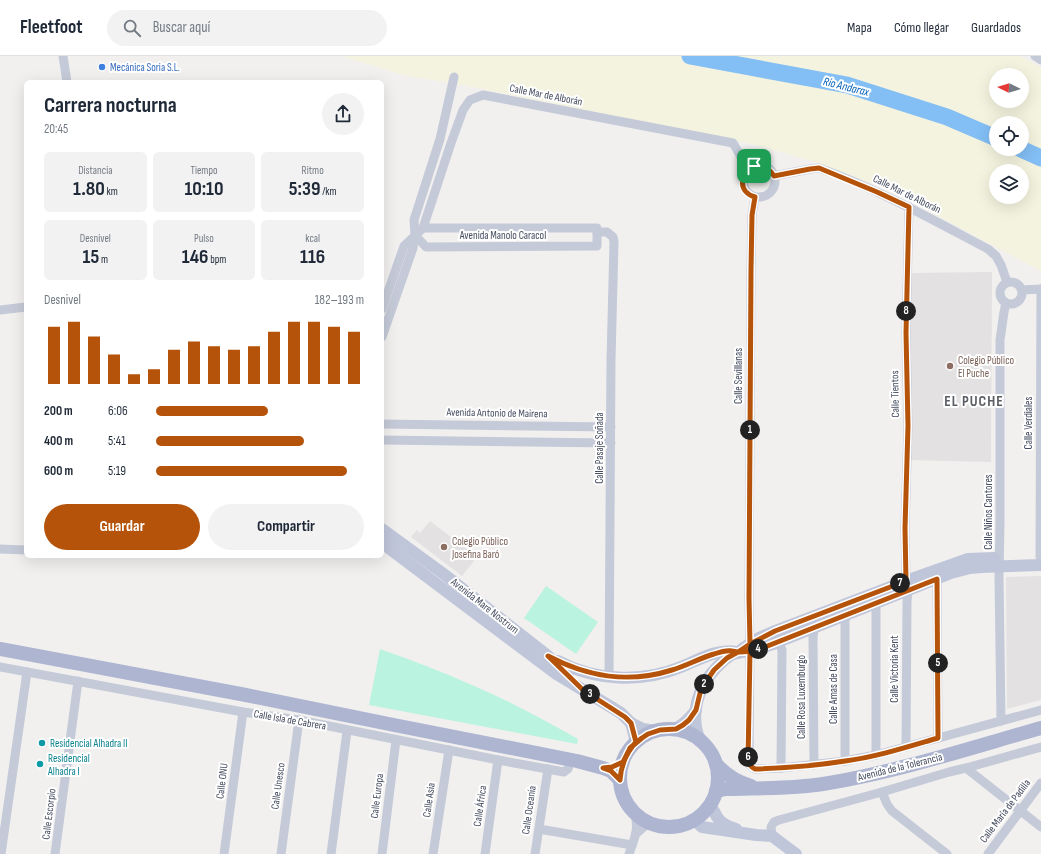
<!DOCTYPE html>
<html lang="es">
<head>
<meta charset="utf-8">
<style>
	body { margin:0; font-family:"Sofia Sans Condensed",sans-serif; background:#f2f2f3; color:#1f2937; height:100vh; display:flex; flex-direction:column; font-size:15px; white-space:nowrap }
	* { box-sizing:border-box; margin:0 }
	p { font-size:13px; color:#747a83 }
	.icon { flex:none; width:22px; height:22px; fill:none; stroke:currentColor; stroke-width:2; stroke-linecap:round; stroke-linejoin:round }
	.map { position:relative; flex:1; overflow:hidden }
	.details { position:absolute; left:24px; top:24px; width:360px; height:478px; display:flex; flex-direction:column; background:#fff; border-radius:6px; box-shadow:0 4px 16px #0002 }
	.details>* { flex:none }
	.needle { width:26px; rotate:275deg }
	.buttons { position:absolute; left:989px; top:12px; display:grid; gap:8px }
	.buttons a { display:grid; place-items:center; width:40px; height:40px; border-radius:50%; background:#fff; box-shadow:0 4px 16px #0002; font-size:20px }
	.pin { position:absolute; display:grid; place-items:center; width:34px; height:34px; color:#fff; margin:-17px; border-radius:8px; box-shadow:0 2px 6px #0006 }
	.km { position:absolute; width:20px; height:20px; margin:-10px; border-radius:50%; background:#222; color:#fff; font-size:11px; line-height:20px; text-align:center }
	.round { display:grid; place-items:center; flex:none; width:42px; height:42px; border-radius:21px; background:#f2f2f3 }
	.headline { display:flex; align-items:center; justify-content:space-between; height:68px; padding:0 20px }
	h1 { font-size:22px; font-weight:700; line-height:30px }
	.stats { display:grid; grid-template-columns:repeat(3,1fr); gap:6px; height:68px; padding:4px 20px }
	.stats div { display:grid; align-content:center; border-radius:6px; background:#f2f2f3; text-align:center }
	.stats b { font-size:20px; font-weight:700 }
	.stats small { font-size:11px; font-weight:400 }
	.stats p { font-size:11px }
	.chart { height:112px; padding:8px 20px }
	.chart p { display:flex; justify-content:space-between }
	.chart svg { width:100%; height:72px; margin-top:4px; stroke:#b45309; stroke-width:6 }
	.cta { display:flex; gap:8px; margin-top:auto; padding:8px 20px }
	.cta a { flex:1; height:46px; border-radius:24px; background:#b45309; color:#fff; font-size:16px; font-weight:700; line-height:46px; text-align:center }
	.cta a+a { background:#f2f2f3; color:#1f2937 }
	ul { padding:0 20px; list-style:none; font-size:13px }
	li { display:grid; grid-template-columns:64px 48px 1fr; align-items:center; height:30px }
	li i { height:10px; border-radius:5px; background:#b45309 }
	header { display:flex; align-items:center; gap:24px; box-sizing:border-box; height:56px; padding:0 20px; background:#fff; border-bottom:1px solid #e0e1e3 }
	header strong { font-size:19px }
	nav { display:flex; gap:22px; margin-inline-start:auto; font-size:14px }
	.search { width:280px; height:36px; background:#f2f2f3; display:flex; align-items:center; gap:10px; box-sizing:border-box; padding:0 14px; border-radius:22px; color:#747a83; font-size:15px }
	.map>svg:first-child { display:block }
</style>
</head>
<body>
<header>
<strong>Fleetfoot</strong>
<div class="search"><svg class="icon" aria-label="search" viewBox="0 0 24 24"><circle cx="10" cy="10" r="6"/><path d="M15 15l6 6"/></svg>Buscar aquí</div>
<nav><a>Mapa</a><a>Cómo llegar</a><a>Guardados</a></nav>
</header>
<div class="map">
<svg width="1041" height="798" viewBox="0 0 1041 798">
	<rect width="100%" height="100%" fill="#f2f0ef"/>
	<g fill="#e3e1e1">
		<path d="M992,216L991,406L906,404L911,217Z"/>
		<path d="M430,465L477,501L462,520L411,481L417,474L420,477Z"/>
		<path d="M1041,520V644L1007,653L1006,521Z"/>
	</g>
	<g fill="#baf3df">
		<path d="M546,530L598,566L576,598L524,562Z"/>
		<path d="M380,593C412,604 443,616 474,630C510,645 544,664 578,683L577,688L369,649Z"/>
	</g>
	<path fill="#f4f3df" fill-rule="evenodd" d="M341,0H1020L1041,11V215L891,135L822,108L752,88L463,29L403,19ZM996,19H1022V45H996ZM996,67H1022V93H996ZM996,115H1022V141H996Z"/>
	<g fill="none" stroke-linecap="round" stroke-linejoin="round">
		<g stroke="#83bef4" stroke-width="17">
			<path d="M690,0L847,29L947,61L996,82"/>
			<path d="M1021,93L1041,102"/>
		</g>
		<g stroke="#c5cad8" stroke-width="9">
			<path d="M63,0L67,26"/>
			<path d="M1035,0L1041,4"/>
			<circle cx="759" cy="125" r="16"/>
			<path d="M774,120L810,113L819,112C878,133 933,164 988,193L996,200L1001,209L1007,226"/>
			<path d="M755,141L752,159L751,214L749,542L750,588L749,708L752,711L755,713L781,712L845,705L876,699L1041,654"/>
			<path d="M597,176H607L613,181L614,186L611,304L609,621"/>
			<path d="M415,179L426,191L597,190V172H423"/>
			<circle cx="1011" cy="237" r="11"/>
			<path d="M1022,234L1041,233"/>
			<path d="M382,253L404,190L423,172L451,87L463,54L470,44L483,39L733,87L748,113"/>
			<path d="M0,254L26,251"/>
			<path d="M382,281L413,192L415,179L414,164L440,83L454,21"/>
			<path d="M382,368L611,371"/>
			<path d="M382,384L611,387"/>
			<path d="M0,493L26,494"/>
			<path d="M1040,501L1041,233"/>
			<path d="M937,523L938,682"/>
			<path d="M906,525L905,472L908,370L906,277L909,151"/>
			<path d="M876,547V699"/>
			<path d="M845,560V705"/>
			<path d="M778,586L780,589L782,594L781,712"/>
			<path d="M0,611L243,656L299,664L498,704L564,716L568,713L571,703"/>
			<path d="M1001,665L999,520L1000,466V284L1004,256L1006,247"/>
			<path d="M906,691L907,546L908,534"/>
			<path d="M814,709L813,582L814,572"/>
			<path d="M966,712L1041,771"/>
			<path d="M882,736L887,748L892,755L947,798"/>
			<path d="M539,773L632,789"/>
			<path d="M636,778L645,770L651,768"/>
			<path d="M772,780L771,771L774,766L779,764L882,736L949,716L966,712L1041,691"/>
			<path d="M1,798L27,616"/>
			<path d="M55,798L78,625"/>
			<path d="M224,798L243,656"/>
			<path d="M281,798L299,664"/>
			<path d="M331,798L347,675"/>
			<path d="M382,798L396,684"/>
			<path d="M433,798L449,694"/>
			<path d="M485,798L498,704"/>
			<path d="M535,798L548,713"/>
			<path d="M629,798C634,784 640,771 634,757"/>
			<path d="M988,798L1041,727"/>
		</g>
		<g stroke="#c0c6da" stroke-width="12">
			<path d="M382,473L445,519L548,600L568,619"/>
			<path d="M382,487L555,617L621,657L631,667L643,673L655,675"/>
			<path d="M742,593L759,582L775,575L906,525L968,503L994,502"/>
			<path d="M558,605C595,625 642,627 681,611C698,604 718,592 737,596"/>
			<path d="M631,667L636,686"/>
			<path d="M675,673C684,668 690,662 696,654"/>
			<path d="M700,684C689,659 698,630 717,611C722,606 727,601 733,598C739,596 745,596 751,594C760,592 769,590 778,586L951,517L970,512L982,511L1041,509"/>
			<path d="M709,751C714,754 714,755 717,761C721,767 729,771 736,773"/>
			<path d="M694,764L702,771L756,779L772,780L796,798"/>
		</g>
		<g stroke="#adb5d1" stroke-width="14">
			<path d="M0,593L246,639L394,669L577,705L603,712L611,715L620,724"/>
			<circle cx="669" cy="722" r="49"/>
			<path d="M716,708C726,719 737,726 751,730"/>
			<path d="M716,735L726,733C758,732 791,733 823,728C897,716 970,692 1041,672"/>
		</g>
	</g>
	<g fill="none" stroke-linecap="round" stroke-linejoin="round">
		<g stroke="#fff" stroke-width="8">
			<path id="route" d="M754,110C739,118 738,136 755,141L752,159L751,214L749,542L750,588L738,596L727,602L714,614L701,633L696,654L689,664L683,669L676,673L660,674L648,678L642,682L630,692L623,706L612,711L603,712L611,715L620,724C621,709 626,697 636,686L631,667L625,661L583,634L548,600C588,621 628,628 672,614C686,610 700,602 714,598C720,596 727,594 732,595C734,595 737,596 738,596C747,597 757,593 765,591L937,523L938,682C907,691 876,701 845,705C815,710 785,712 755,713C751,711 749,709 748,705L750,595V588L775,575L906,525L905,472L908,370L906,277L909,151L877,136L819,112L810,113L774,120C769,112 763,109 754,110"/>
		</g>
		<use href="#route" stroke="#b45309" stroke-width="5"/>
	</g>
	<circle fill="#3f7fe0" stroke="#fff" stroke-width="1.5" cx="102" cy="11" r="4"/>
	<g fill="#8d6e63" stroke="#fff" stroke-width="1.5">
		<circle cx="950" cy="310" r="4"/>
		<circle cx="444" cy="491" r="4"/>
	</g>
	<g fill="#0f9aa8" stroke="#fff" stroke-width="1.5">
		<circle cx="42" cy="687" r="4"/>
		<circle cx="40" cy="708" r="4"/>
	</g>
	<g text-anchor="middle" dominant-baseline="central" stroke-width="4" stroke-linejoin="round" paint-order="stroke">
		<g font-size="11" fill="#366cbe" stroke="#fff" text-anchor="start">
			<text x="110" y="11">Mecánica Soria S.L.</text>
		</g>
		<g font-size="11" fill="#454c5f" stroke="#fff">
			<text transform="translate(546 39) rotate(11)">Calle Mar de Alborán</text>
			<text transform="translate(907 138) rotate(26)">Calle Mar de Alborán</text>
			<text x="503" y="179">Avenida Manolo Caracol</text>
			<text transform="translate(738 320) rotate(-90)">Calle Sevillanas</text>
			<text transform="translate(895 338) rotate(-91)">Calle Tientos</text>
			<text transform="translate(497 357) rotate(1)">Avenida Antonio de Mairena</text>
			<text transform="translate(1028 367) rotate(-90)">Calle Verdiales</text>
			<text transform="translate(599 392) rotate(-90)">Calle Pasaje Soñada</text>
			<text transform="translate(988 456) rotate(-90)">Calle Niños Cantores</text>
			<text transform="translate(485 550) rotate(38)">Avenida Mare Nostrum</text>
			<text transform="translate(894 613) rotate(-90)">Calle Victoria Kent</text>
			<text transform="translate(833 633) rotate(-90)">Calle Amas de Casa</text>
			<text transform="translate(801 641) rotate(-90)">Calle Rosa Luxemburgo</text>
			<text transform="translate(290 664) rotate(10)">Calle Isla de Cabrera</text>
			<text transform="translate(900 711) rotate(-14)">Avenida de la Tolerancia</text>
			<text transform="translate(222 725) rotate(-83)">Calle ONU</text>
			<text transform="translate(278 730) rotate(-82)">Calle Unesco</text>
			<text transform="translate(377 740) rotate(-83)">Calle Europa</text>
			<text transform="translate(429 744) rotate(-82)">Calle Asia</text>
			<text transform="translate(480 750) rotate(-82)">Calle África</text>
			<text transform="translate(529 754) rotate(-82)">Calle Oceanía</text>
			<text transform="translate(1005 755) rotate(-53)">Calle María de Padilla</text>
			<text transform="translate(49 758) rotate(-83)">Calle Escorpio</text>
		</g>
		<g font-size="11" fill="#785e54" stroke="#fff" text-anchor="start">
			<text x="958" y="304">Colegio Público<tspan x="958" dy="13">El Puche</tspan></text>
			<text x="452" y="485">Colegio Público<tspan x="452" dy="13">Josefina Baró</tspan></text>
		</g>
		<g font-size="11" fill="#0d838f" stroke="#fff" text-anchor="start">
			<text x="50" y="687">Residencial Alhadra II</text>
			<text x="48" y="702">Residencial<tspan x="48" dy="13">Alhadra I</tspan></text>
		</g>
		<g font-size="12" font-style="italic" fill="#0060b7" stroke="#fff">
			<text transform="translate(846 31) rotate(14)">Río Andarax</text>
		</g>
		<g font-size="15" font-weight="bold" letter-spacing="1" fill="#5b5d65" stroke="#fff">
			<text x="974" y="345">EL PUCHE</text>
		</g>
	</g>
</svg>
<div class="buttons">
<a><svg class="needle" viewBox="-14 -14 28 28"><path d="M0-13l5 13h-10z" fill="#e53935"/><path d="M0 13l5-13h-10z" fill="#747a83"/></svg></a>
<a><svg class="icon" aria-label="locate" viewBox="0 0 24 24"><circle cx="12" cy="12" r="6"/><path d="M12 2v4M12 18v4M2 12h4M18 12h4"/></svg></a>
<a><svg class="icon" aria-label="layers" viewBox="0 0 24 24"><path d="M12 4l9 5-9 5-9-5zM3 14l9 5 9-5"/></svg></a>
</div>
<div class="pin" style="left:754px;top:110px;background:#1e9e55"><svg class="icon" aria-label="arrive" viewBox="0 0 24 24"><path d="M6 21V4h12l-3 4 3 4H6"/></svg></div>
<b class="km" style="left:750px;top:374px">1</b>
<b class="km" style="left:704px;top:628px">2</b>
<b class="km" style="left:590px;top:638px">3</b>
<b class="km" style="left:758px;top:593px">4</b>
<b class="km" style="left:938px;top:607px">5</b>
<b class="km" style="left:748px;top:701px">6</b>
<b class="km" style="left:900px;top:527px">7</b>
<b class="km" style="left:906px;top:255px">8</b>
<section class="details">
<div class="headline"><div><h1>Carrera nocturna</h1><p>20:45</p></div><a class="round"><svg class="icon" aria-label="share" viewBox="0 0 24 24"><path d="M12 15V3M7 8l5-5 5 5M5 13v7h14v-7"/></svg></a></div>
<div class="stats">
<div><p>Distancia</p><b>1.80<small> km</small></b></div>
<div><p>Tiempo</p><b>10:10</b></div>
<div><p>Ritmo</p><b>5:39<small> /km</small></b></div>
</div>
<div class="stats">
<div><p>Desnivel</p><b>15<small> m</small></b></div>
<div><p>Pulso</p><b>146<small> bpm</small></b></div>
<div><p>kcal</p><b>116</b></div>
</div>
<div class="chart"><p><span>Desnivel</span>182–193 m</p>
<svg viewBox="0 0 160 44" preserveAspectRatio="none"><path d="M5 44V9M15 44V6M25 44V15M35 44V26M45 44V38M55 44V35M65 44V23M75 44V18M85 44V21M95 44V23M105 44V21M115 44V12M125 44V6M135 44V6M145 44V9M155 44V12"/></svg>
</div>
<ul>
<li><b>200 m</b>6:06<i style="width:54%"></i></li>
<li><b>400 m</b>5:41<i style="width:71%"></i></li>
<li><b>600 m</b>5:19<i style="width:92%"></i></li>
</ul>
<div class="cta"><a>Guardar</a><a>Compartir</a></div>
</section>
</div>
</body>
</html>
